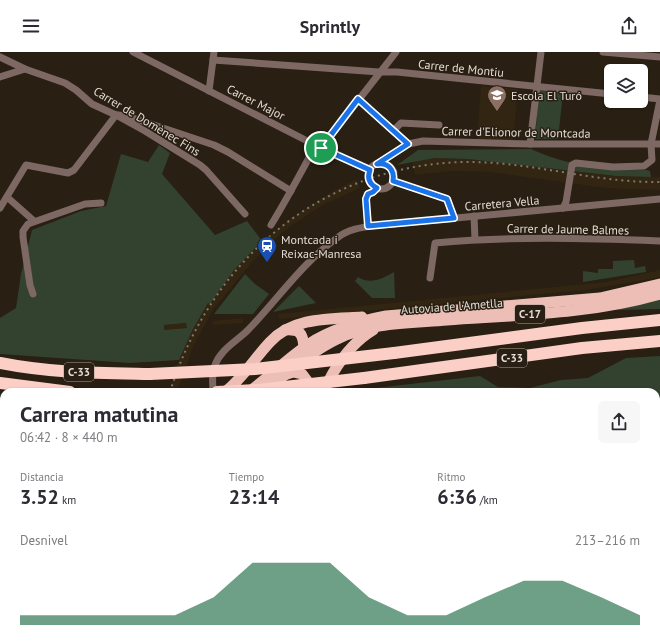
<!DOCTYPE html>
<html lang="es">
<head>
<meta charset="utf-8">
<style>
	body { margin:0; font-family:"PT Sans",sans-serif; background:#f7f7f7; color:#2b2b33; height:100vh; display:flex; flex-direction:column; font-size:15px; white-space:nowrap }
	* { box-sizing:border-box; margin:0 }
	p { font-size:13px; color:#7c7c81 }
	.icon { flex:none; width:22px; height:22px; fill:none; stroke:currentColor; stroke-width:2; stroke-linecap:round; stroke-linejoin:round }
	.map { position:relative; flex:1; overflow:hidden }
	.panel { position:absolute; left:0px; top:336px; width:660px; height:256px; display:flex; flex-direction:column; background:#fff; border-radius:12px 12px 0 0; box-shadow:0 1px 3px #0004 }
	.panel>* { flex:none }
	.fabs { position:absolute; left:604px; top:12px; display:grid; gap:8px }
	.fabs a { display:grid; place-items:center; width:44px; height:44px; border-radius:6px; background:#fff; box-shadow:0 1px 3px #0004; font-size:20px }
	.pin { position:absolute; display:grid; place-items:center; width:34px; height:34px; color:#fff; margin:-17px; border:2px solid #fff; border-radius:50%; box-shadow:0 1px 4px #0007 }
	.round { display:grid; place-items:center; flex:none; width:42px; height:42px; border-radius:6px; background:#f7f7f7 }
	.overview { display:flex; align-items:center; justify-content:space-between; height:68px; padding:0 20px }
	h1 { font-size:22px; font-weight:600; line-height:30px }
	.stats { display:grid; grid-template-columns:repeat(3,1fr); gap:6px; height:68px; padding:4px 20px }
	.stats div { display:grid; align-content:center }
	.stats b { font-size:20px; font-weight:600 }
	.stats small { font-size:11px; font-weight:400 }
	.stats p { font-size:11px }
	.chart { height:112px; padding:8px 20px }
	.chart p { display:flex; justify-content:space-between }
	.chart svg { width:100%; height:72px; margin-top:4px; fill:#327855; opacity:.7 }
	header { display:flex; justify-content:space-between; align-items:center; height:52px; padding:0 20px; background:#fff; font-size:18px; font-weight:600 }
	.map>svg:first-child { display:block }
</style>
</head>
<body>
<header><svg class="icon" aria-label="menu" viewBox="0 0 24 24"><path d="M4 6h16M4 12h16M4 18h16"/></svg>Sprintly<svg class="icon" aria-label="share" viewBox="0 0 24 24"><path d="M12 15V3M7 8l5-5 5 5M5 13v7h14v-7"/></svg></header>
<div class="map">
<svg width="660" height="592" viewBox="0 0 660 592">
	<rect width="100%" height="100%" fill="#291f12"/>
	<g fill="#322512">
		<path d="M481,34L518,37L513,89L477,87Z"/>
		<path d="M435,106L468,107L616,124L660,125V138L606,136L490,120L451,119L415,123L412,110Z"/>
		<path d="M356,127L360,136L323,153L292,173L278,184L252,210L213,258L193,295L177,340H168L179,308L193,277L208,251L210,252L234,218L259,192L292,165L327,143Z"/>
		<path d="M660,218V225L656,226L586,238L279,267V262L606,230Z"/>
		<path d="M243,266V271L213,273L212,269Z"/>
		<path d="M187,271V276L164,278V273Z"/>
	</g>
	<g fill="#32422e" fill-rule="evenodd">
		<path d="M539,38L563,41L558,87H535Z"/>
		<path d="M159,93L170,101L162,122L215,183L247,169L262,189L234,218L210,252L208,251L193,277L179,308L130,311L0,302V266L16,256L21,222L32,178L81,159L106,154L121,102L148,110ZM186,271L187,276L164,278V273Z"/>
		<path d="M531,97C568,114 606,118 647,118L650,119L651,125L616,124L468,107L435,106L397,113L418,98Z"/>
		<path d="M634,208L635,216L645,214L646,220L583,230V219L598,221V217H613V209Z"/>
		<path d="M394,220L395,246H372L355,229L358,225C370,233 382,227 394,220Z"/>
		<path d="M245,222L255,232L269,242L253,262H214Z"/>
		<path d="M299,234L316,251L273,260Z"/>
		<path d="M660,245V257L618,258Z"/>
		<path d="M660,304V592H437V588H656V340H481L456,337L439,340H341L480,324L498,335L530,336L561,328L588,326L626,306Z"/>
		<path d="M0,342L4,343V369H0Z"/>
		<path d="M0,528L4,534V562L0,556Z"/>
		<path d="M0,566L4,572V588H14L16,592H0Z"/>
		<path d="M334,588H389L385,592H335Z"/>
	</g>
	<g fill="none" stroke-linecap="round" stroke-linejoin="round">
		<g stroke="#7e6863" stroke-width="7">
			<path d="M133,0L321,96L370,118"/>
			<path d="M603,0L660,5"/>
			<path d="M0,5L25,17L65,31L76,38L92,52L116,63L145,79L200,113L206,118L245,162"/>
			<path d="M213,8L379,20H397L611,42"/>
			<path d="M0,25L25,17"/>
			<path d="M209,39L214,0"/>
			<path d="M641,45L660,47"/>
			<path d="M358,47L408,92"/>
			<path d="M118,63L127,64L214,93L228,100L291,139"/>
			<path d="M393,79L401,71L439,73"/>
			<path d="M530,92L541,0"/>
			<path d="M321,96L396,0"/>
			<circle cx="381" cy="124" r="13"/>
			<path d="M377,112L408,92L423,89L530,92H660"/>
			<path d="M393,129L447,147L454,166"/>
			<path d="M7,145L34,169"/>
			<path d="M0,156L26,113L68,121L74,118L116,63"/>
			<path d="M563,156L566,150L572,113L576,111L613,115L644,114L652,108L651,92L660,48"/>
			<path d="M474,164L475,187"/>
			<path d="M271,173C287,147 301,120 316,93"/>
			<path d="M368,174L366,147L368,142L373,140L377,137"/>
			<path d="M430,226L435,191C510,184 585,186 660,189"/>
			<path d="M33,242L30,233L23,185V179L28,172L85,152L101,151"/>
			<path d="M213,340C213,331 211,321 215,313C221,297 237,289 248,278C277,248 303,210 337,186C349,176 365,175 380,173L660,147"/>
			<path d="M0,503L4,510"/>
			<path d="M0,527L4,524"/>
			<path d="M56,588L58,592"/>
			<path d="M179,588L180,592"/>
			<path d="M242,588L244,592"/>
			<path d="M326,588V592"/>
			<path d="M91,592L104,588"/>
			<path d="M397,592V588"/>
		</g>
		<g stroke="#ecbeb6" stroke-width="11">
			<path d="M285,278C300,277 303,281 304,296"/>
			<path d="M287,322L293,320L302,322L308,330L309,340"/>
			<path d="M266,338C289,320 310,300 337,287C370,270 411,271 447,268C518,263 591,262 660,242"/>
			<path d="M225,340C243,326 254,307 270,290C293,265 330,267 362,265"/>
			<path d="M249,340C269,325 288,306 309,292C332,277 360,269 386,264L600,246L660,232"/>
			<path d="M322,340C327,334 329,328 333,321C343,304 356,288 373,278"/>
		</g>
		<g stroke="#fbcec6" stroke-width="12">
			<path d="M394,301L582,276L660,268"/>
			<path d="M0,311C49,321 100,321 150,322"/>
			<path d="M364,326L582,296L660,289"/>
			<path d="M0,331L70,340"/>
			<path d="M0,379L4,378"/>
			<path d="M0,394H4"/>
		</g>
		<g stroke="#80786d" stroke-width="2" stroke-dasharray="2 4" stroke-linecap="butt">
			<path d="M170,340C211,207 323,113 464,110C530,109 594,131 660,130"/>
			<path d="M193,588L194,592"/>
		</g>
		<g stroke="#fbcec6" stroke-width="12">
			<path d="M150,322L255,317L394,301"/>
			<path d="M217,340L258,338L364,326"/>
		</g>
	</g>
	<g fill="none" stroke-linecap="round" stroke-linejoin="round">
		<g stroke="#fff" stroke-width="8">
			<path id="route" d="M358,47L408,92L377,112C388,110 395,118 393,129L447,147L454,166L368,174L366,147L368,142L373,140L377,136C369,132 367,126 370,118L321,96Z"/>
		</g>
		<use href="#route" stroke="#1a73e8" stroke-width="5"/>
	</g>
	<defs>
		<g id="school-pin" transform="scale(1)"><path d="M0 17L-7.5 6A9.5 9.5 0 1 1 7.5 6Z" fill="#8d6e63" stroke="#291f12"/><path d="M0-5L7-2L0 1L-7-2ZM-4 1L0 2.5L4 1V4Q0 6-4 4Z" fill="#fff"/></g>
		<g id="station-pin" transform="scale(1)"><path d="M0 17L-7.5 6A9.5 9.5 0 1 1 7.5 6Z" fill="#1a4fb4" stroke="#291f12"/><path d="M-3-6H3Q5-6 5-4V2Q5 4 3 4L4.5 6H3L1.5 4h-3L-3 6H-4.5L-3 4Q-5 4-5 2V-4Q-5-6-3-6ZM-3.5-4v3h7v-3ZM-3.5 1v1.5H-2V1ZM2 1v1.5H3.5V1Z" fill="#fff"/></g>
	</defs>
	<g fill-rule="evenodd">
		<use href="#school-pin" x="497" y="43"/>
		<use href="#station-pin" x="267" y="194"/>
	</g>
	<g text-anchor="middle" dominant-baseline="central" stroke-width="3" stroke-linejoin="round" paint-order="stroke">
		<g fill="#291f12" stroke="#aba39a" stroke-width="1">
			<rect x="515" y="253" width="30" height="18" rx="3"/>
			<rect x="497" y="297" width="30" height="18" rx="3"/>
			<rect x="64" y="311" width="30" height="18" rx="3"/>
		</g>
		<g font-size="11" font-weight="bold" fill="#e3dcd4">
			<text x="530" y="262">C-17</text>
			<text x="512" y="306">C-33</text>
			<text x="79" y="320">C-33</text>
		</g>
		<g font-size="12" fill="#e3dcd4" stroke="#291f12">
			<text transform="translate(461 16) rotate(6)">Carrer de Montiu</text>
			<text transform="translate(256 50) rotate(27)">Carrer Major</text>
			<text transform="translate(147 69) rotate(31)">Carrer de Domènec Fins</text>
			<text transform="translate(516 80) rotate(1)">Carrer d'Elionor de Montcada</text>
			<text transform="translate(502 151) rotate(-5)">Carretera Vella</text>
			<text transform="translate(568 177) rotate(1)">Carrer de Jaume Balmes</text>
			<text transform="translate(452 254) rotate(-4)">Autovia de l'Ametlla</text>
		</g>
		<g font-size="12" fill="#e3dcd4" stroke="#291f12" text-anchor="start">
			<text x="511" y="43">Escola El Turó</text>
			<text x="281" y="187">Montcada i<tspan x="281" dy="14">Reixac-Manresa</tspan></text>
		</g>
	</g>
</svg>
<div class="fabs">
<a><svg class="icon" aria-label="layers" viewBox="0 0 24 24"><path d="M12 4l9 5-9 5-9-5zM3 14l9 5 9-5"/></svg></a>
</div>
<div class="pin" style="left:321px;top:96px;background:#1e9e55"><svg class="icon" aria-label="arrive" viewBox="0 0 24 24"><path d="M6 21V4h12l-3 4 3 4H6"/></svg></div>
<section class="panel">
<div class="overview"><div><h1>Carrera matutina</h1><p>06:42 · 8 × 440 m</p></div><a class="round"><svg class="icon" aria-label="share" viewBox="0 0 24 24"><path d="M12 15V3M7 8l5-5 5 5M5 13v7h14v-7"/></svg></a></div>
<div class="stats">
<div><p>Distancia</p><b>3.52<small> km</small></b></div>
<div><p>Tiempo</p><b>23:14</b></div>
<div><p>Ritmo</p><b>6:36<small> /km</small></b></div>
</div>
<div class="chart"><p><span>Desnivel</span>213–216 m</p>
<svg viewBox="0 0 160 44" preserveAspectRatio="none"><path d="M0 44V38L10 38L20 38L30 38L40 38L50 27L60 6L70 6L80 6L90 27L100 38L110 38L120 27L130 17L140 17L150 27L160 38V44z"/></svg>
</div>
</section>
</div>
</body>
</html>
